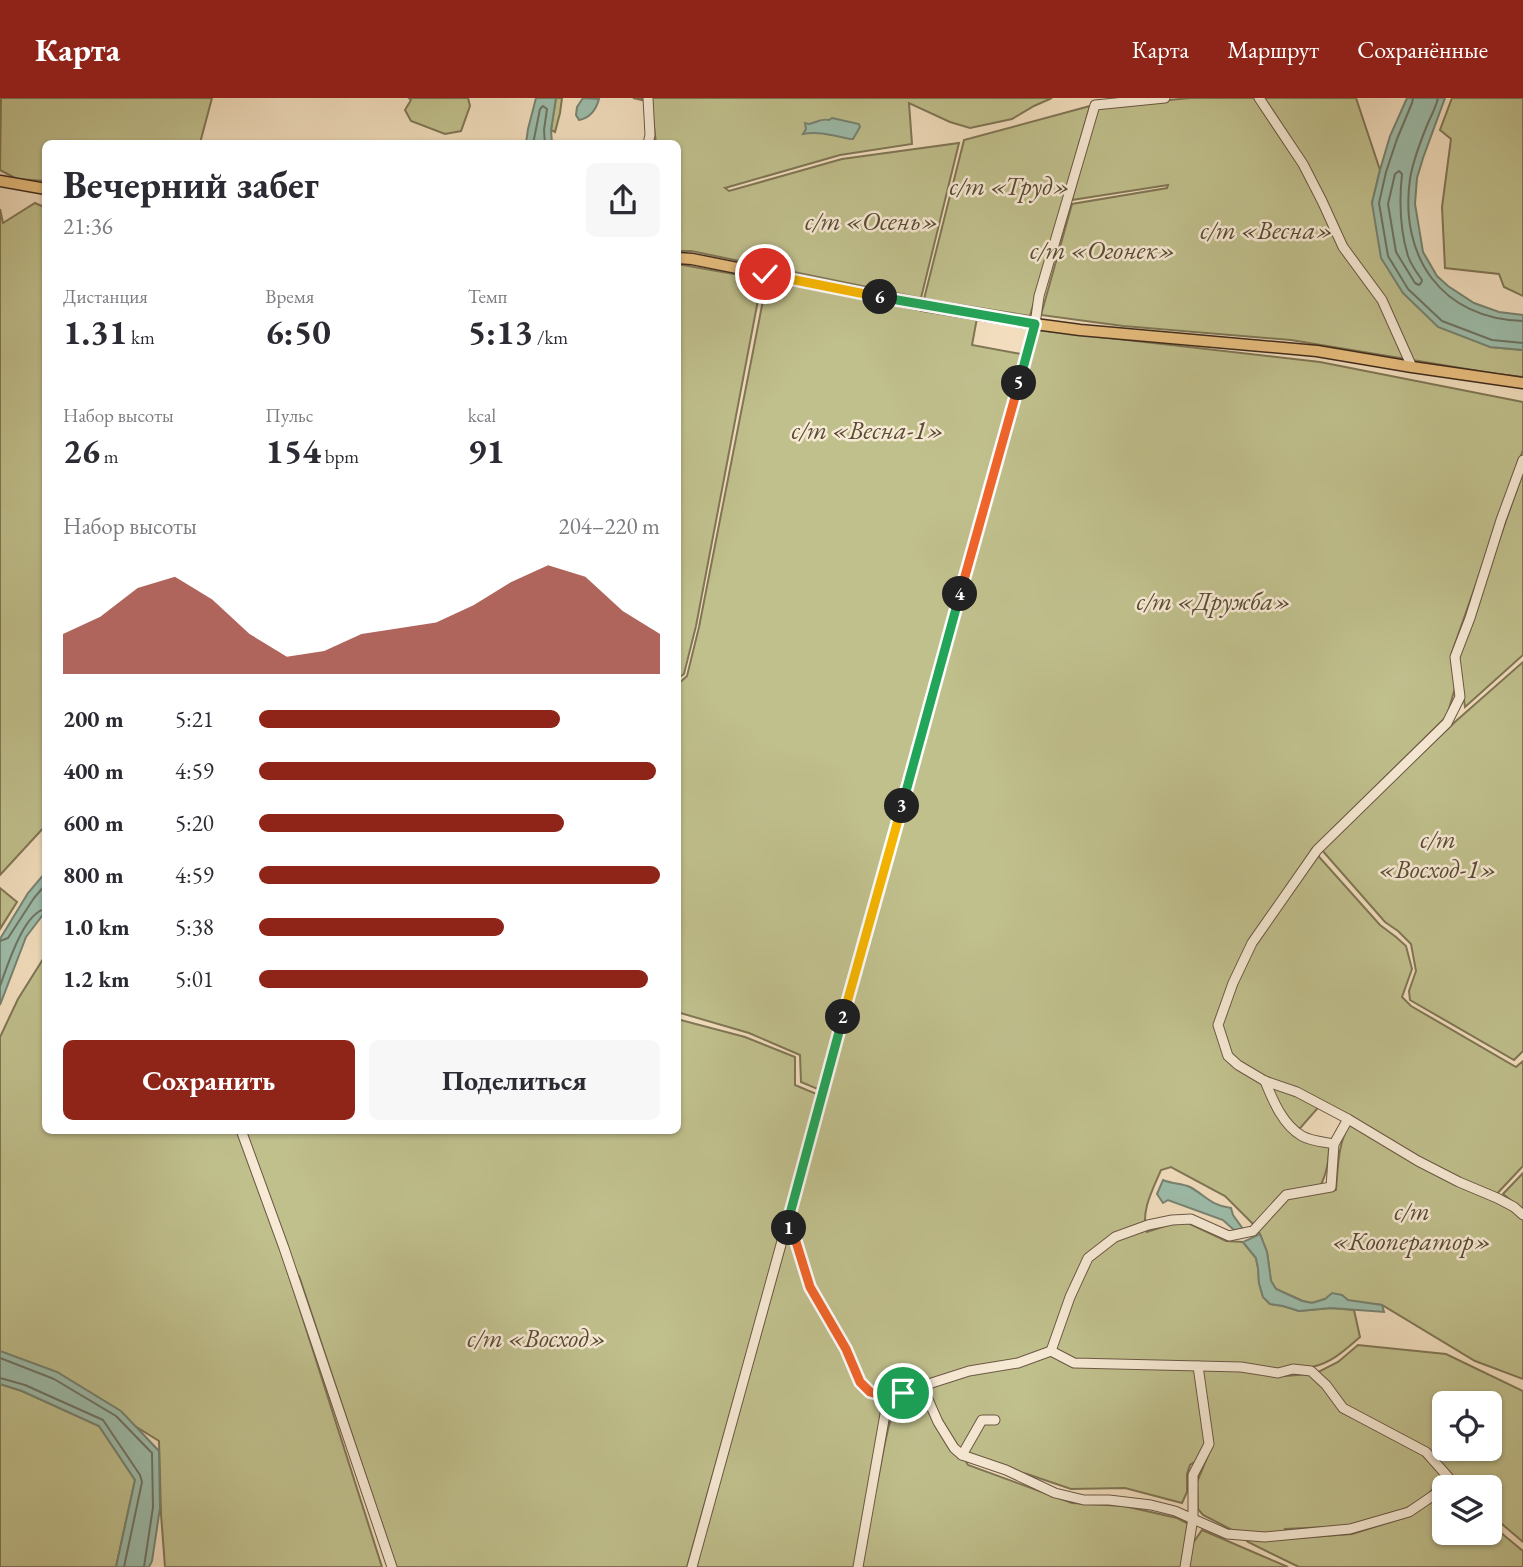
<!DOCTYPE html>
<html lang="ru">
<head>
<meta charset="utf-8">
<style>
	body { margin:0; font-family:"EB Garamond",serif; background:#f7f7f7; color:#2b2b33; height:100vh; display:flex; flex-direction:column; font-size:26px; white-space:nowrap }
	* { box-sizing:border-box; margin:0 }
	p { font-size:23px; color:#7c7c81 }
	.icon { flex:none; width:38px; height:38px; fill:none; stroke:currentColor; stroke-width:2; stroke-linecap:round; stroke-linejoin:round }
	.map { position:relative; flex:1; overflow:hidden }
	.drawer { position:absolute; left:42px; top:42px; width:639px; height:994px; display:flex; flex-direction:column; background:#fff; border-radius:10px; box-shadow:0 2px 5px #0004 }
	.drawer>* { flex:none }
	.fabs { position:absolute; left:1432px; top:1293px; display:grid; gap:14px }
	.fabs a { display:grid; place-items:center; width:70px; height:70px; border-radius:10px; background:#fff; box-shadow:0 2px 5px #0004; font-size:35px }
	.pin { position:absolute; display:grid; place-items:center; width:60px; height:60px; color:#fff; margin:-30px; border:4px solid #fff; border-radius:50%; box-shadow:0 2px 7px #0007 }
	.km { position:absolute; width:35px; height:35px; margin:-18px; border-radius:50%; background:#222; color:#fff; font-size:19px; line-height:35px; text-align:center }
	.round { display:grid; place-items:center; flex:none; width:74px; height:74px; border-radius:10px; background:#f7f7f7 }
	.summary { display:flex; align-items:center; justify-content:space-between; height:119px; padding:0 21px }
	h1 { font-size:38px; font-weight:700; line-height:52px }
	.metrics { display:grid; grid-template-columns:repeat(3,1fr); gap:10px; height:119px; padding:7px 21px }
	.metrics div { display:grid; align-content:center }
	.metrics b { font-size:35px; font-weight:700 }
	.metrics small { font-size:19px; font-weight:400 }
	.metrics p { font-size:19px }
	.chart { height:196px; padding:14px 21px }
	.chart p { display:flex; justify-content:space-between }
	.chart svg { width:100%; height:126px; margin-top:7px; fill:#8f2418; opacity:.7 }
	.button { display:flex; gap:14px; margin-top:auto; padding:14px 21px }
	.button a { flex:1; height:80px; border-radius:10px; background:#8f2418; color:#fff; font-size:28px; font-weight:700; line-height:80px; text-align:center }
	.button a+a { background:#f7f7f7; color:#2b2b33 }
	ul { padding:0 21px; list-style:none; font-size:23px }
	li { display:grid; grid-template-columns:112px 84px 1fr; align-items:center; height:52px }
	li i { height:18px; border-radius:9px; background:#8f2418 }
	header { display:flex; align-items:center; gap:42px; box-sizing:border-box; height:98px; padding:0 35px; background:#8f2418; color:#fff }
	header strong { font-size:33px }
	nav { display:flex; gap:38px; margin-inline-start:auto; font-size:24px }
	.map>svg:first-child { display:block }
</style>
</head>
<body>
<header>
<strong>Карта</strong>
<nav><a>Карта</a><a>Маршрут</a><a>Сохранённые</a></nav>
</header>
<div class="map">
<svg width="1523" height="1469" viewBox="0 0 1523 1469">
	<rect width="100%" height="100%" fill="#f2debe"/>
	<filter id="stains"><feTurbulence type="fractalNoise" baseFrequency=".00286" numOctaves="4"/><feColorMatrix values="0 0 0 0 .2 0 0 0 0 .09 0 0 0 0 .02 0 0 0 .5 -.17"/></filter>
	<radialGradient id="worn" r=".72"><stop offset=".6" stop-color="#630" stop-opacity="0"/><stop offset="1" stop-color="#630" stop-opacity=".3"/></radialGradient>
	<g fill="#c0c08d" stroke="#807655" stroke-width="2" fill-rule="evenodd">
		<path d="M1,0H212L200,45L46,46L45,83L17,81L0,72Z"/>
		<path d="M409,0H468L470,8L461,33L445,36L411,23L405,12L411,2Z"/>
		<path d="M556,0H562L560,15L555,34L551,32Z"/>
		<path d="M633,0H1052L1034,8L1012,21L970,30L950,24L909,5L912,46L840,57L725,90L729,93L842,61L959,45L921,200L691,153H677V46L656,45L651,3H646Z"/>
		<path d="M1190,0H1356L1380,72L1372,105L1490,249L1523,252V279L1497,276L1291,242L1123,228L1041,217L1072,106L1167,90L1168,87L1072,102L1097,9Z"/>
		<path d="M1452,0H1523V198L1504,189L1499,176L1445,170L1442,109L1451,41L1440,32Z"/>
		<path d="M1090,8L1030,218L924,201L964,42Z"/>
		<path d="M35,105L46,110V727L0,777V111L3,125Z"/>
		<path d="M677,166L762,181L696,528L684,576L677,581Z"/>
		<path d="M767,182L977,220L972,247L1021,256L820,992L801,984L800,957L749,935L677,914V587L687,578L699,529Z"/>
		<path d="M1039,232L1320,264L1523,304V352L1451,557L1455,590L1447,618L1312,751L1380,827L1396,839L1406,848L1412,871L1402,899L1411,908L1516,969L1523,963V1068L1492,1101L1513,1112L1523,1120V1281L1475,1263L1382,1207L1325,1201L1312,1205L1303,1203L1276,1191L1271,1183L1267,1154L1260,1136L1253,1126L1225,1098L1171,1069L1161,1072C1153,1091 1140,1114 1147,1134L1174,1125H1188L1226,1143L1243,1144L1256,1160L1258,1170L1259,1185L1263,1199L1270,1206L1283,1208L1299,1213L1331,1210L1354,1212L1360,1239C1346,1251 1332,1265 1312,1269C1302,1270 1296,1266 1285,1271L1286,1278L1309,1276L1323,1290L1341,1314L1401,1344L1343,1308L1318,1274L1338,1264L1358,1247L1446,1256L1523,1293V1444L1489,1415V1390L1463,1389L1449,1376L1425,1399L1405,1411L1349,1428L1285,1431L1284,1441L1352,1436L1406,1419L1444,1392V1435H1489V1425L1523,1453V1469H1299L1248,1444L1236,1434L1203,1417L1198,1411L1197,1384L1209,1355L1190,1367L1187,1376V1394L1182,1405L1125,1390L1071,1391L1027,1376L965,1362L968,1367L1072,1405L1124,1408L1177,1420L1189,1426L1182,1461L1202,1432L1288,1469H696ZM1323,1004L1352,1021C1338,1043 1338,1067 1336,1092L1316,1095C1325,1082 1329,1065 1329,1049L1294,1037ZM925,1284L929,1297C920,1300 905,1301 897,1308C888,1318 881,1369 877,1385L887,1296ZM1444,1306H1489V1351H1444Z"/>
		<path d="M1523,374V557L1465,609L1458,559Z"/>
		<path d="M1523,564V953L1514,962L1410,902L1409,893L1416,873L1411,846L1398,833L1385,824L1321,751L1456,623Z"/>
		<path d="M0,790L17,804L0,831Z"/>
		<path d="M45,858L46,1032H677V921L745,939L795,959V987L819,997L687,1469H396L299,1178L287,1171L382,1469H165L161,1416L159,1343L91,1301L0,1257V939L18,901Z"/>
		<path d="M1523,1075V1112L1503,1096Z"/>
		<path d="M0,1286L22,1293L99,1328L135,1382L116,1469H0Z"/>
	</g>
	<g fill="#9dbdab" stroke="#778372" stroke-width="2">
		<path d="M536,0H556L551,32L552,45H526L528,31Z"/>
		<path d="M583,0L599,1C596,12 590,20 579,22L576,17L577,9Z"/>
		<path d="M1407,0H1445L1423,60L1417,80L1415,106L1423,154L1437,178L1448,188L1474,205L1499,214L1523,217V252L1490,249L1438,229L1403,195L1381,160L1372,105L1380,72L1390,38Z"/>
		<path d="M832,20L859,26L860,29L853,41H850C834,38 820,33 803,36L806,31L805,25L809,26C815,25 822,20 829,22Z"/>
		<path d="M45,775V814L26,839L0,907V841L28,795Z"/>
		<path d="M1163,1082C1172,1086 1181,1085 1190,1089C1205,1097 1211,1108 1231,1110L1233,1117L1243,1131L1234,1132L1223,1122L1168,1102L1163,1105L1157,1096Z"/>
		<path d="M1260,1136L1267,1154L1271,1183L1276,1191L1302,1203L1312,1205L1325,1201L1332,1195L1342,1197L1348,1202L1382,1207L1384,1214L1331,1210L1299,1213L1283,1208L1270,1206L1263,1199L1259,1185L1258,1170L1256,1160L1243,1144Z"/>
		<path d="M0,1253L57,1274L121,1313L159,1353L160,1410L152,1463L149,1469H116L135,1382L99,1328L22,1293L0,1286Z"/>
	</g>
	<g fill="none" stroke-linecap="round" stroke-linejoin="round">
		<g stroke="#6e7464" stroke-width="2">
			<path d="M1413,0L1412,5L1397,41L1386,74L1379,105L1388,158L1408,191L1442,223L1492,242L1523,245"/>
			<path d="M1438,0C1436,9 1432,16 1428,25C1421,42 1413,62 1410,81C1399,159 1442,221 1523,223"/>
			<path d="M533,46L540,11L543,8L547,11L544,32L545,46"/>
			<path d="M1399,73L1402,76C1399,104 1400,132 1408,158C1411,167 1417,175 1422,182L1421,185L1419,187L1415,185L1396,154L1388,106L1395,76Z"/>
			<path d="M0,843L8,840L34,800L46,786"/>
			<path d="M0,888C7,869 24,813 46,811"/>
			<path d="M0,1260L54,1281L116,1318L152,1355L153,1409L144,1469"/>
			<path d="M0,1280L25,1287L103,1322L140,1377L142,1384L124,1469"/>
		</g>
		<g stroke="#6c5845" stroke-width="11">
			<g id="minor">
				<path d="M648,0L650,37L648,46"/>
				<path d="M1259,0L1303,66L1322,103L1343,149L1382,202L1412,269"/>
				<path d="M1523,362L1501,422L1470,520L1455,559L1460,599L1447,625L1317,752L1252,845L1233,885L1218,927L1228,958L1238,967L1265,983L1297,994L1348,1021L1418,1063L1459,1084L1497,1100L1514,1109L1523,1117"/>
				<path d="M1265,983C1273,1003 1283,1027 1302,1038C1311,1043 1324,1044 1334,1046"/>
				<path d="M241,1032L284,1150L392,1469"/>
				<path d="M787,1127L793,1134L810,1189L846,1251L860,1284L870,1294L888,1299L969,1273L1018,1265L1051,1253L1074,1265L1241,1269L1278,1275L1293,1271L1311,1273L1326,1287L1343,1310L1426,1354L1449,1380L1434,1397L1409,1414L1350,1431L1265,1439L1227,1436L1175,1413L1151,1407L1109,1402H1084L1055,1395L1006,1372L962,1357L954,1350L938,1324L922,1288"/>
				<path d="M1051,1253L1070,1199L1088,1160L1115,1139L1148,1127L1172,1122L1191,1121L1229,1138L1253,1133L1286,1097L1331,1089L1334,1046L1348,1021"/>
				<path d="M962,1357L982,1322H995"/>
				<path d="M692,1469L1035,226L1039,198L1095,7L1165,0"/>
				<path d="M858,1469L888,1299"/>
				<path d="M1185,1469L1193,1420V1377L1209,1346L1198,1268"/>
			</g>
		</g>
		<g stroke="#3f2c1d" stroke-width="13">
			<g id="major">
				<path d="M0,83L46,91"/>
				<path d="M677,160L692,161L921,207L1035,226L1080,232L1317,253L1412,269L1523,285"/>
			</g>
		</g>
		<use href="#minor" stroke="#f7ead5" stroke-width="9"/>
		<use href="#major" stroke="#e9bf7f" stroke-width="10"/>
	</g>
	<g fill="none" stroke-linecap="round" stroke-linejoin="round">
		<g stroke="#fff" stroke-width="14">
			<path id="split-1" d="M789,1130L793,1134L810,1189L846,1251L860,1284L870,1294L888,1299L903,1295"/>
		</g>
		<g stroke="#fff" stroke-width="14">
			<path id="split-2" d="M789,1130L787,1127L843,919"/>
		</g>
		<g stroke="#fff" stroke-width="14">
			<path id="split-3" d="M843,919L902,708"/>
		</g>
		<g stroke="#fff" stroke-width="14">
			<path id="split-4" d="M902,708L960,496"/>
		</g>
		<g stroke="#fff" stroke-width="14">
			<path id="split-5" d="M960,496L1019,285"/>
		</g>
		<g stroke="#fff" stroke-width="14">
			<path id="split-6" d="M880,199L1035,226L1019,285"/>
		</g>
		<g stroke="#fff" stroke-width="14">
			<path id="split-7" d="M765,176L880,199"/>
		</g>
		<use href="#split-1" stroke="#f0652b" stroke-width="9"/>
		<use href="#split-2" stroke="#22a559" stroke-width="9"/>
		<use href="#split-3" stroke="#f5b400" stroke-width="9"/>
		<use href="#split-4" stroke="#22a559" stroke-width="9"/>
		<use href="#split-5" stroke="#f0652b" stroke-width="9"/>
		<use href="#split-6" stroke="#22a559" stroke-width="9"/>
		<use href="#split-7" stroke="#f5b400" stroke-width="9"/>
	</g>
	<g text-anchor="middle" dominant-baseline="central" stroke-width="5" stroke-linejoin="round" paint-order="stroke">
		<g font-size="26" font-style="italic" fill="#594a33" stroke="#f7ead5">
			<text x="1010" y="88">с/т «Труд»</text>
			<text x="872" y="123">с/т «Осень»</text>
			<text x="1267" y="132">с/т «Весна»</text>
			<text x="1103" y="152">с/т «Огонек»</text>
			<text x="868" y="332">с/т «Весна-1»</text>
			<text x="1214" y="503">с/т «Дружба»</text>
			<text x="1438" y="741">с/т<tspan x="1438" dy="30">«Восход-1»</tspan></text>
			<text x="1412" y="1113">с/т<tspan x="1412" dy="30">«Кооператор»</tspan></text>
			<text x="537" y="1240">с/т «Восход»</text>
		</g>
	</g>
	<rect width="100%" height="100%" filter="url(#stains)"/>
	<rect width="100%" height="100%" fill="url(#worn)"/>
</svg>
<div class="fabs">
<a><svg class="icon" aria-label="locate" viewBox="0 0 24 24"><circle cx="12" cy="12" r="6"/><path d="M12 2v4M12 18v4M2 12h4M18 12h4"/></svg></a>
<a><svg class="icon" aria-label="layers" viewBox="0 0 24 24"><path d="M12 4l9 5-9 5-9-5zM3 14l9 5 9-5"/></svg></a>
</div>
<div class="pin" style="left:903px;top:1295px;background:#1e9e55"><svg class="icon" aria-label="arrive" viewBox="0 0 24 24"><path d="M6 21V4h12l-3 4 3 4H6"/></svg></div>
<div class="pin" style="left:765px;top:176px;background:#d93025"><svg class="icon" aria-label="check" viewBox="0 0 24 24"><path d="M5 12l5 5 9-10"/></svg></div>
<b class="km" style="left:789px;top:1130px">1</b>
<b class="km" style="left:843px;top:919px">2</b>
<b class="km" style="left:902px;top:708px">3</b>
<b class="km" style="left:960px;top:496px">4</b>
<b class="km" style="left:1019px;top:285px">5</b>
<b class="km" style="left:880px;top:199px">6</b>
<section class="drawer">
<div class="summary"><div><h1>Вечерний забег</h1><p>21:36</p></div><a class="round"><svg class="icon" aria-label="share" viewBox="0 0 24 24"><path d="M12 15V3M7 8l5-5 5 5M5 13v7h14v-7"/></svg></a></div>
<div class="metrics">
<div><p>Дистанция</p><b>1.31<small> km</small></b></div>
<div><p>Время</p><b>6:50</b></div>
<div><p>Темп</p><b>5:13<small> /km</small></b></div>
</div>
<div class="metrics">
<div><p>Набор высоты</p><b>26<small> m</small></b></div>
<div><p>Пульс</p><b>154<small> bpm</small></b></div>
<div><p>kcal</p><b>91</b></div>
</div>
<div class="chart"><p><span>Набор высоты</span>204–220 m</p>
<svg viewBox="0 0 160 44" preserveAspectRatio="none"><path d="M0 44V30L10 24L20 14L30 10L40 18L50 30L60 38L70 36L80 30L90 28L100 26L110 20L120 12L130 6L140 10L150 22L160 30V44z"/></svg>
</div>
<ul>
<li><b>200 m</b>5:21<i style="width:75%"></i></li>
<li><b>400 m</b>4:59<i style="width:99%"></i></li>
<li><b>600 m</b>5:20<i style="width:76%"></i></li>
<li><b>800 m</b>4:59<i style="width:100%"></i></li>
<li><b>1.0 km</b>5:38<i style="width:61%"></i></li>
<li><b>1.2 km</b>5:01<i style="width:97%"></i></li>
</ul>
<div class="button"><a>Сохранить</a><a>Поделиться</a></div>
</section>
</div>
</body>
</html>
